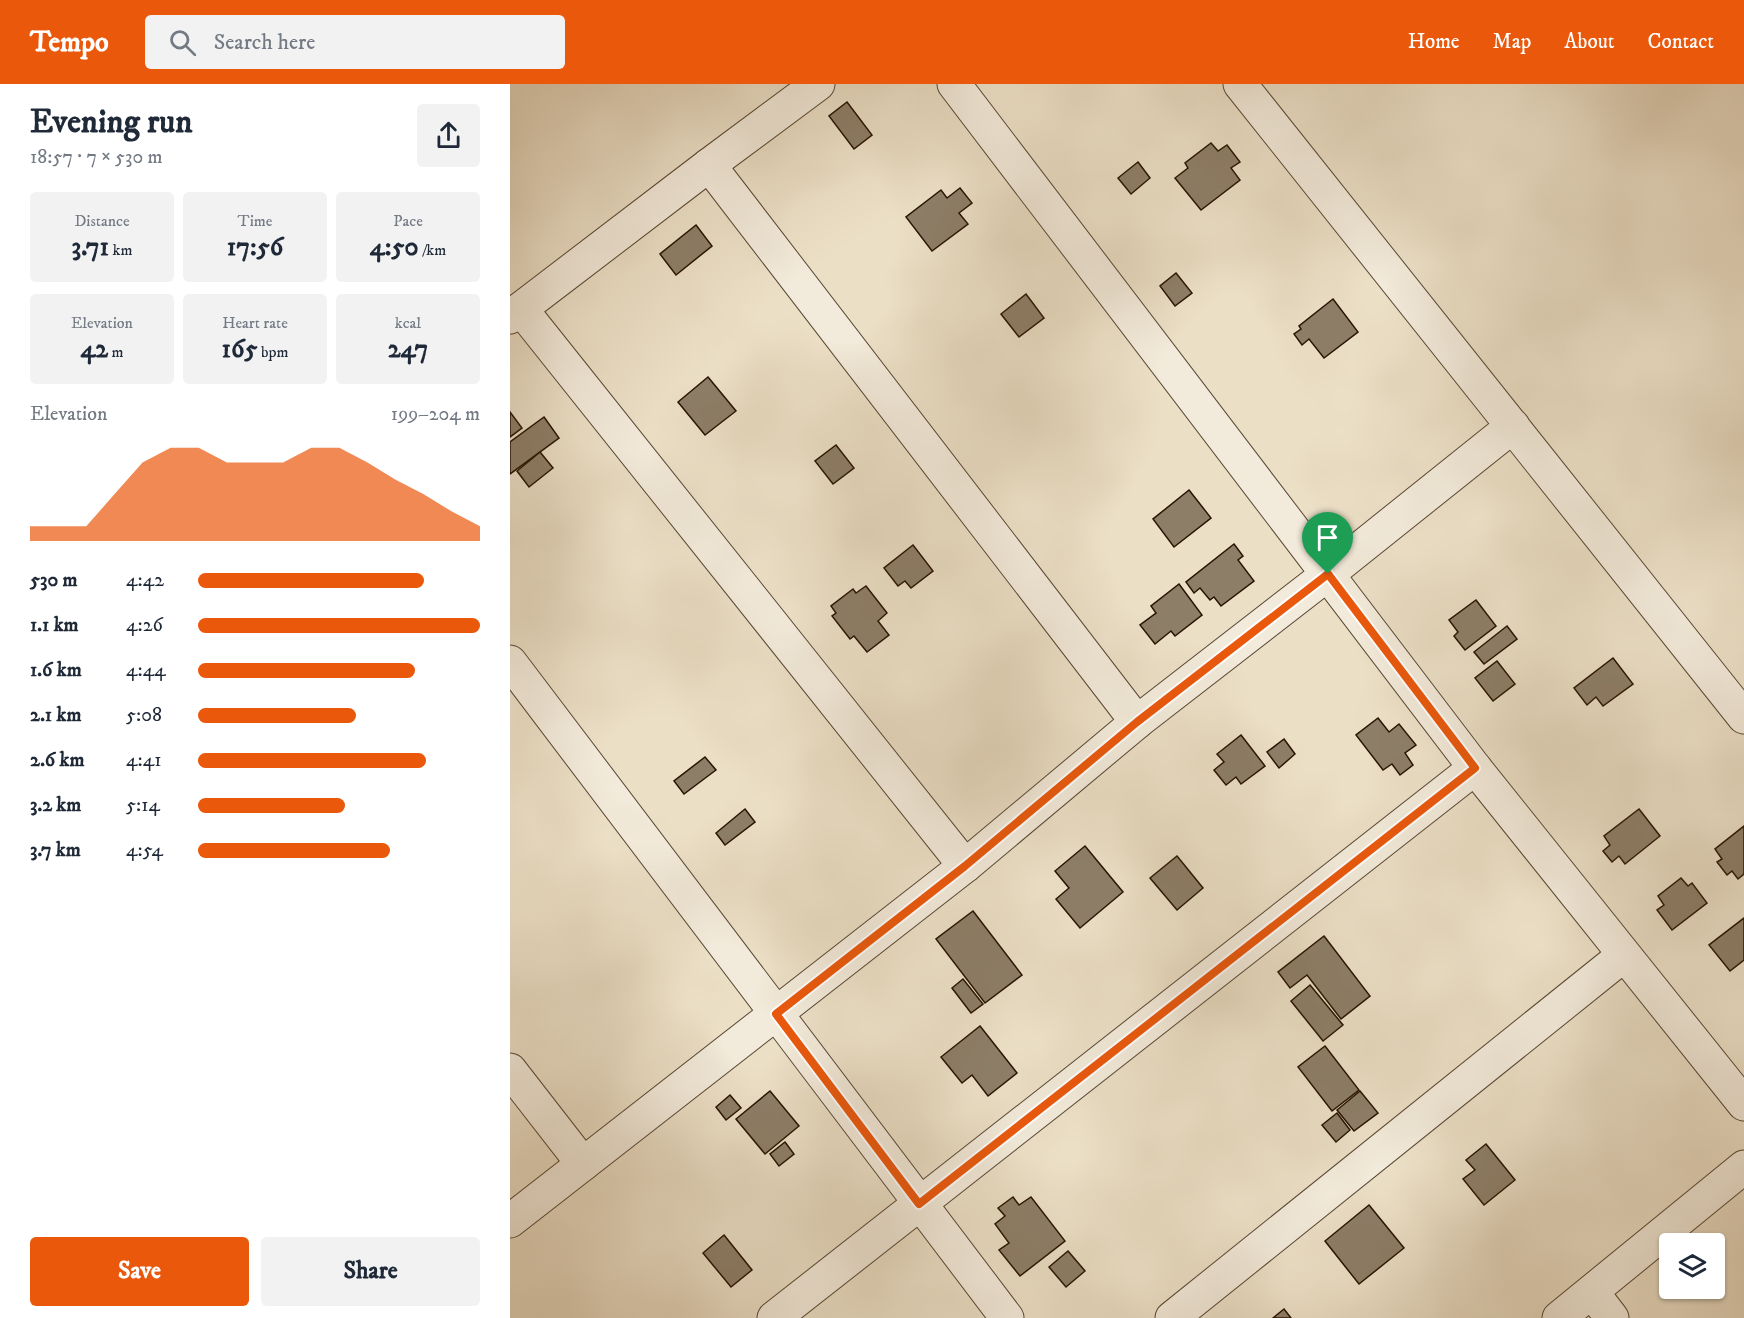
<!DOCTYPE html>
<html lang="en">
<head>
<meta charset="utf-8">
<style>
	body { margin:0; font-family:"IM FELL DW Pica",serif; background:#f2f2f3; color:#1f2937; height:100vh; display:flex; flex-direction:column; font-size:22px; white-space:nowrap }
	* { box-sizing:border-box; margin:0 }
	p { font-size:20px; color:#747a83 }
	.icon { flex:none; width:33px; height:33px; fill:none; stroke:currentColor; stroke-width:2; stroke-linecap:round; stroke-linejoin:round }
	.map { position:relative; flex:1; overflow:hidden }
	.panel { display:flex; flex-direction:column; background:#fff; width:510px }
	.panel>* { flex:none }
	.buttons { position:absolute; left:1149px; top:1149px; display:grid; gap:12px }
	.buttons a { display:grid; place-items:center; width:66px; height:66px; border-radius:6px; background:#fff; box-shadow:0 2px 4px #0004; font-size:30px }
	.pin { position:absolute; display:grid; place-items:center; width:51px; height:51px; color:#fff; margin:-62px -26px; border-radius:50% 50% 50% 0; rotate:-45deg; box-shadow:0 0 6px #0007 }
	.pin .icon { rotate:45deg }
	.round { display:grid; place-items:center; flex:none; width:63px; height:63px; border-radius:6px; background:#f2f2f3 }
	.head { display:flex; align-items:center; justify-content:space-between; height:102px; padding:0 30px }
	h1 { font-size:33px; font-weight:800; line-height:45px }
	.stats { display:grid; grid-template-columns:repeat(3,1fr); gap:9px; height:102px; padding:6px 30px }
	.stats div { display:grid; align-content:center; border-radius:6px; background:#f2f2f3; text-align:center }
	.stats b { font-size:26px; font-weight:800 }
	.stats small { font-size:16px; font-weight:400 }
	.stats p { font-size:16px }
	.chart { height:168px; padding:12px 30px }
	.chart p { display:flex; justify-content:space-between }
	.chart svg { width:100%; height:108px; margin-top:6px; fill:#ea580c; opacity:.7 }
	.action { display:flex; gap:12px; margin-top:auto; padding:12px 30px }
	.action a { flex:1; height:69px; border-radius:6px; background:#ea580c; color:#fff; font-size:24px; font-weight:800; line-height:69px; text-align:center }
	.action a+a { background:#f2f2f3; color:#1f2937 }
	ul { padding:0 30px; list-style:none; font-size:20px }
	li { display:grid; grid-template-columns:96px 72px 1fr; align-items:center; height:45px }
	li i { height:15px; border-radius:8px; background:#ea580c }
	header { display:flex; align-items:center; gap:36px; box-sizing:border-box; height:84px; padding:0 30px; background:#ea580c; color:#fff }
	header strong { font-size:28px }
	nav { display:flex; gap:33px; margin-inline-start:auto; font-size:21px }
	.search { width:420px; height:54px; background:#f2f2f3; display:flex; align-items:center; gap:15px; box-sizing:border-box; padding:0 21px; border-radius:6px; color:#747a83; font-size:22px }
	main { display:flex; flex:1; min-height:0 }
	.map>svg:first-child { display:block }
</style>
</head>
<body>
<header>
<strong>Tempo</strong>
<div class="search"><svg class="icon" aria-label="search" viewBox="0 0 24 24"><circle cx="10" cy="10" r="6"/><path d="M15 15l6 6"/></svg>Search here</div>
<nav><a>Home</a><a>Map</a><a>About</a><a>Contact</a></nav>
</header>
<main>
<section class="panel">
<div class="head"><div><h1>Evening run</h1><p>18:57 · 7 × 530 m</p></div><a class="round"><svg class="icon" aria-label="share" viewBox="0 0 24 24"><path d="M12 15V3M7 8l5-5 5 5M5 13v7h14v-7"/></svg></a></div>
<div class="stats">
<div><p>Distance</p><b>3.71<small> km</small></b></div>
<div><p>Time</p><b>17:56</b></div>
<div><p>Pace</p><b>4:50<small> /km</small></b></div>
</div>
<div class="stats">
<div><p>Elevation</p><b>42<small> m</small></b></div>
<div><p>Heart rate</p><b>165<small> bpm</small></b></div>
<div><p>kcal</p><b>247</b></div>
</div>
<div class="chart"><p><span>Elevation</span>199–204 m</p>
<svg viewBox="0 0 160 44" preserveAspectRatio="none"><path d="M0 44V38L10 38L20 38L30 25L40 12L50 6L60 6L70 12L80 12L90 12L100 6L110 6L120 12L130 19L140 25L150 32L160 38V44z"/></svg>
</div>
<ul>
<li><b>530 m</b>4:42<i style="width:80%"></i></li>
<li><b>1.1 km</b>4:26<i style="width:100%"></i></li>
<li><b>1.6 km</b>4:44<i style="width:77%"></i></li>
<li><b>2.1 km</b>5:08<i style="width:56%"></i></li>
<li><b>2.6 km</b>4:41<i style="width:81%"></i></li>
<li><b>3.2 km</b>5:14<i style="width:52%"></i></li>
<li><b>3.7 km</b>4:54<i style="width:68%"></i></li>
</ul>
<div class="action"><a>Save</a><a>Share</a></div>
</section>
<div class="map">
<svg width="1234" height="1234" viewBox="0 0 1234 1234">
	<rect width="100%" height="100%" fill="#ebdfc6"/>
	<filter id="stains"><feTurbulence type="fractalNoise" baseFrequency=".00333" numOctaves="4"/><feColorMatrix values="0 0 0 0 .2 0 0 0 0 .09 0 0 0 0 .02 0 0 0 .5 -.17"/></filter>
	<radialGradient id="worn" r=".72"><stop offset=".6" stop-color="#630" stop-opacity="0"/><stop offset="1" stop-color="#630" stop-opacity=".3"/></radialGradient>
	<g fill="#8d7e68" stroke="#281403" stroke-width="1.5">
		<path d="M337,18L362,51L344,65L319,32Z"/>
		<path d="M701,59L708,67L717,61L730,78L721,84L730,96L691,126L665,94L678,84L675,79Z"/>
		<path d="M628,78L640,94L621,110L608,94Z"/>
		<path d="M450,104L462,119L449,129L458,140L422,167L396,133L431,106L437,114Z"/>
		<path d="M186,141L202,162L166,191L150,170Z"/>
		<path d="M666,189L682,209L665,222L650,202Z"/>
		<path d="M516,210L534,234L509,253L491,230Z"/>
		<path d="M823,215L848,248L814,274L799,255L792,261L784,250L791,245L789,242Z"/>
		<path d="M198,293L226,327L195,351L168,318Z"/>
		<path d="M0,328L12,344L0,353Z"/>
		<path d="M34,333L49,354L0,390V358Z"/>
		<path d="M326,361L344,384L323,400L305,377Z"/>
		<path d="M30,368L43,384L19,403L7,387Z"/>
		<path d="M679,406L701,434L664,463L643,435Z"/>
		<path d="M724,460L733,472L728,476L744,497L711,522L704,513L700,516L690,504L684,509L676,498Z"/>
		<path d="M403,461L423,487L401,504L395,497L388,502L374,484Z"/>
		<path d="M669,500L692,531L665,552L661,547L645,560L630,541L646,529L641,522Z"/>
		<path d="M356,502L377,529L368,537L379,551L357,568L344,552L340,555L322,532L326,529L321,522L343,505L346,509Z"/>
		<path d="M966,516L986,542L955,566L944,552L948,548L939,536Z"/>
		<path d="M997,542L1007,555L974,580L964,568Z"/>
		<path d="M1103,574L1123,600L1093,622L1086,613L1077,621L1064,604Z"/>
		<path d="M987,577L1005,600L983,617L965,594Z"/>
		<path d="M868,634L879,648L889,640L906,661L895,669L903,681L890,691L882,680L873,686L846,651Z"/>
		<path d="M731,651L755,682L731,700L726,693L716,701L704,686L714,678L707,670Z"/>
		<path d="M774,655L785,670L769,684L757,668Z"/>
		<path d="M195,673L206,686L174,710L164,697Z"/>
		<path d="M235,725L245,738L215,761L206,749Z"/>
		<path d="M1129,725L1150,752L1115,780L1109,772L1102,778L1093,767L1100,761L1094,752Z"/>
		<path d="M1234,742V790L1228,795L1222,787L1217,791L1207,778L1212,775L1205,765Z"/>
		<path d="M575,762L613,808L570,844L546,815L559,804L545,787Z"/>
		<path d="M667,772L693,804L667,826L640,794Z"/>
		<path d="M1171,794L1178,802L1182,799L1197,819L1162,846L1147,826L1154,821L1148,812Z"/>
		<path d="M463,827L512,891L475,919L426,855Z"/>
		<path d="M1234,834V876L1220,887L1199,861Z"/>
		<path d="M814,852L860,912L831,935L797,891L780,904L768,888Z"/>
		<path d="M453,895L473,920L461,929L442,904Z"/>
		<path d="M800,901L833,941L813,957L781,917Z"/>
		<path d="M470,942L507,989L478,1012L462,991L452,999L431,973Z"/>
		<path d="M815,962L849,1006L822,1027L788,983Z"/>
		<path d="M260,1007L289,1042L255,1070L226,1035Z"/>
		<path d="M850,1007L868,1029L844,1047L827,1026Z"/>
		<path d="M220,1011L231,1024L216,1036L206,1023Z"/>
		<path d="M827,1029L840,1046L826,1058L812,1041Z"/>
		<path d="M275,1058L284,1070L269,1082L260,1070Z"/>
		<path d="M976,1060L1005,1096L974,1121L953,1095L965,1086L956,1076Z"/>
		<path d="M503,1113L509,1121L521,1113L555,1157L510,1192L489,1166L499,1159L485,1140L495,1132L488,1124Z"/>
		<path d="M859,1121L894,1164L849,1200L815,1157Z"/>
		<path d="M214,1151L242,1186L221,1203L193,1169Z"/>
		<path d="M558,1167L575,1187L556,1203L539,1183Z"/>
		<path d="M774,1225L781,1234H763Z"/>
	</g>
	<g fill="none" stroke-linecap="round" stroke-linejoin="round">
		<g stroke="#594734" stroke-width="35">
			<g id="minor">
				<path d="M444,0L965,684L1234,1020"/>
				<path d="M730,0L1234,633"/>
				<path d="M199,81L627,638"/>
				<path d="M11,225L455,782"/>
				<path d="M0,233L199,81L308,0"/>
				<path d="M0,578L497,1234"/>
				<path d="M0,986L73,1080"/>
				<path d="M0,1137L455,782L627,638L818,490L1003,342"/>
				<path d="M1082,1208L1102,1234"/>
				<path d="M264,1234L965,684"/>
				<path d="M662,1234L1114,871"/>
				<path d="M1049,1234L1234,1083"/>
			</g>
		</g>
		<use href="#minor" stroke="#f2eada" stroke-width="33"/>
	</g>
	<g fill="none" stroke-linecap="round" stroke-linejoin="round">
		<g stroke="#fff" stroke-width="12">
			<path id="route" d="M818,490L965,684L409,1120L266,930L455,782L627,638Z"/>
		</g>
		<use href="#route" stroke="#ea580c" stroke-width="8"/>
	</g>
	<rect width="100%" height="100%" filter="url(#stains)"/>
	<rect width="100%" height="100%" fill="url(#worn)"/>
</svg>
<div class="buttons">
<a><svg class="icon" aria-label="layers" viewBox="0 0 24 24"><path d="M12 4l9 5-9 5-9-5zM3 14l9 5 9-5"/></svg></a>
</div>
<div class="pin" style="left:818px;top:490px;background:#1e9e55"><svg class="icon" aria-label="arrive" viewBox="0 0 24 24"><path d="M6 21V4h12l-3 4 3 4H6"/></svg></div>
</div>
</main>
</body>
</html>
